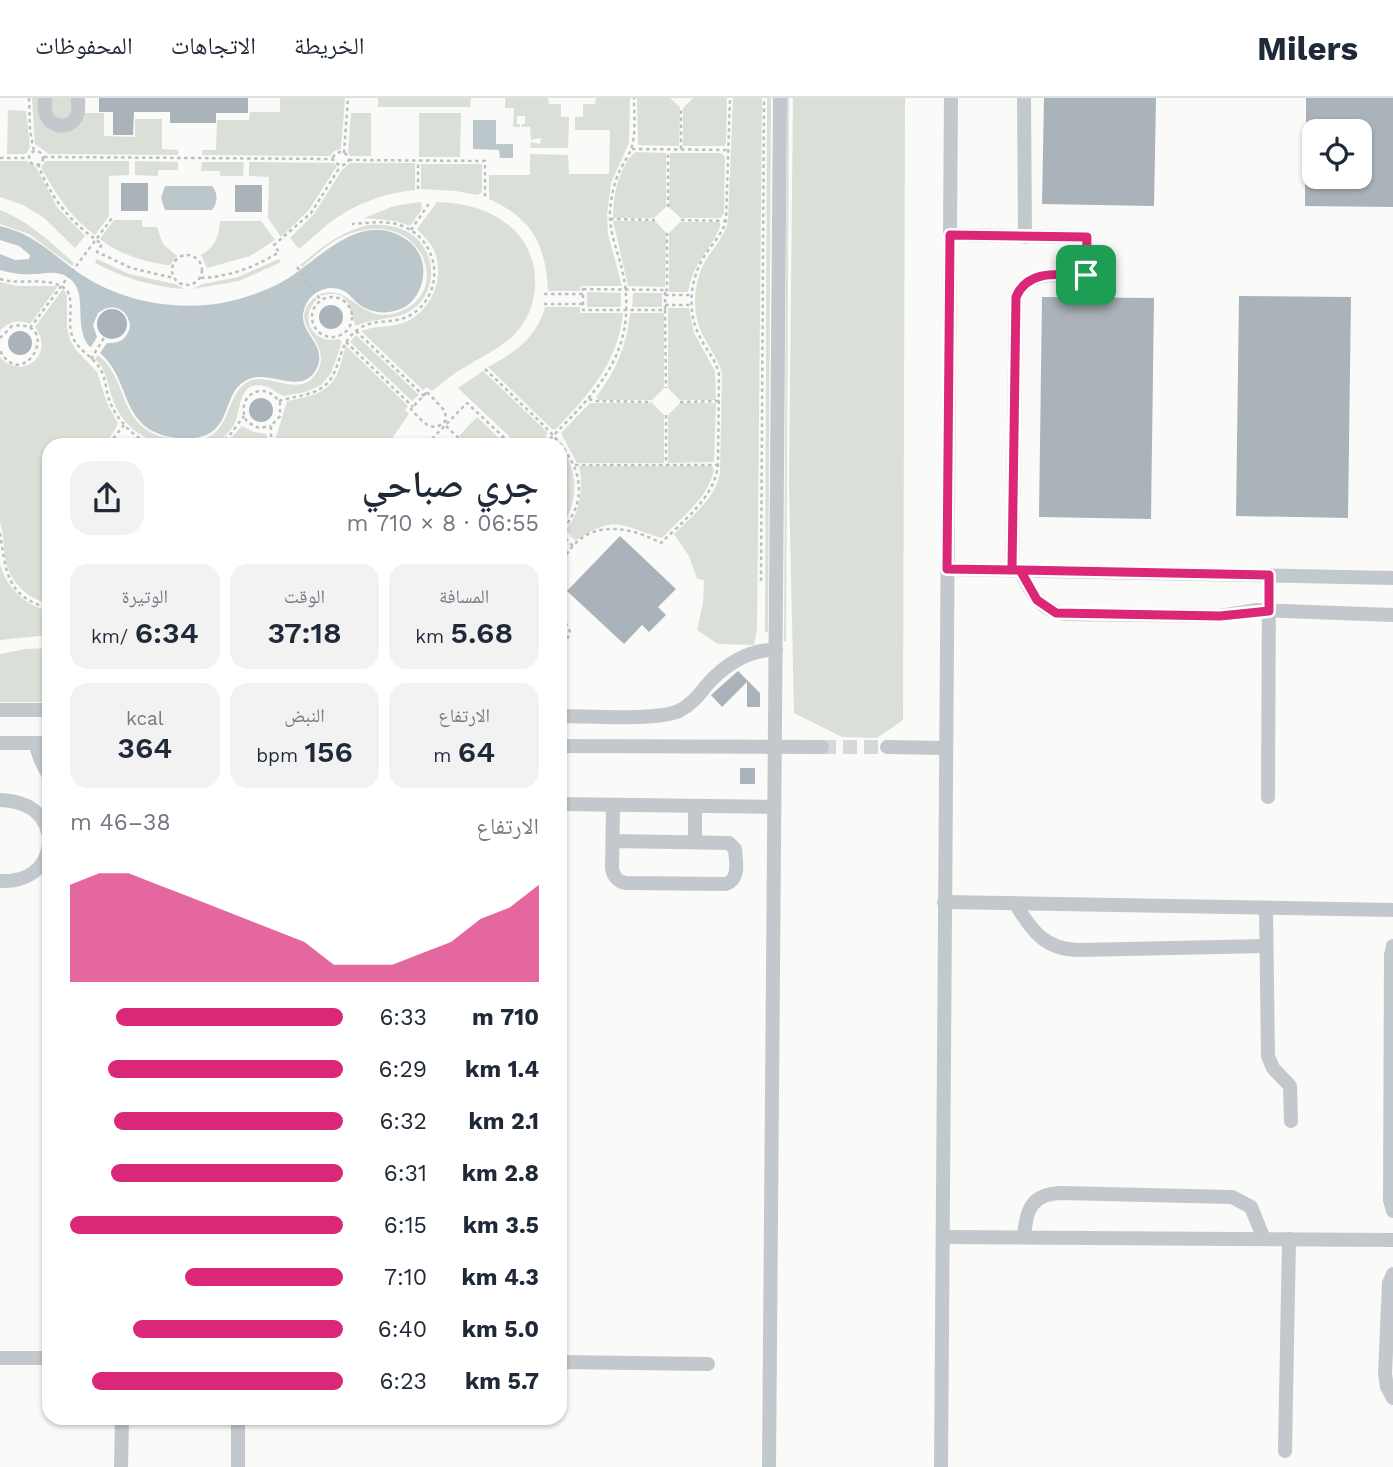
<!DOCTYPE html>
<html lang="ar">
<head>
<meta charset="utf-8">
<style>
	body { margin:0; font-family:"Work Sans","Noto Naskh Arabic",sans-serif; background:#f2f2f3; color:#1f2937; direction:rtl; height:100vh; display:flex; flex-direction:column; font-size:26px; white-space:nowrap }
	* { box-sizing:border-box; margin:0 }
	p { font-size:23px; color:#747a83 }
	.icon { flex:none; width:38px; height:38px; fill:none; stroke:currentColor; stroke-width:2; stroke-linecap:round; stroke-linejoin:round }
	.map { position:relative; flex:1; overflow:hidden; direction:ltr }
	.sheet { position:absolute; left:42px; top:340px; width:525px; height:987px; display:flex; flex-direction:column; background:#fff; border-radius:21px; box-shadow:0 2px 5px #0004; direction:rtl }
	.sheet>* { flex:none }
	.tools { position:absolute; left:1302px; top:21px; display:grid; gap:14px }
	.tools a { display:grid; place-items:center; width:70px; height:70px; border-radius:14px; background:#fff; box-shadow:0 2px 5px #0004; font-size:35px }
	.pin { position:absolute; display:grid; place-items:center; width:60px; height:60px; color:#fff; margin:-30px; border-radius:14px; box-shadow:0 4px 10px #0006 }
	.round { display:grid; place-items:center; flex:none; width:74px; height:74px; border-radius:21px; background:#f2f2f3 }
	.head { display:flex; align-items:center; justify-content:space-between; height:119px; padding:0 28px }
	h1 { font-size:38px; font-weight:600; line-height:52px }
	.figures { display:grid; grid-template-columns:repeat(3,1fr); gap:10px; height:119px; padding:7px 28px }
	.figures div { display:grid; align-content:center; border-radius:18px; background:#f2f2f3; text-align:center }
	.figures b { font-size:30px; font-weight:600 }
	.figures small { font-size:19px; font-weight:400 }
	.figures p { font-size:19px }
	.chart { height:196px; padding:14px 28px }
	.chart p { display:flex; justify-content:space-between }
	.chart svg { width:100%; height:126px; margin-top:7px; fill:#db2777; opacity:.7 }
	ul { padding:0 28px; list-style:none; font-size:23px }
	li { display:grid; grid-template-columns:112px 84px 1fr; align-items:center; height:52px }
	li i { height:18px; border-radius:9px; background:#db2777 }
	header { display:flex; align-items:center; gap:42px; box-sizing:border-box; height:98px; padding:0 35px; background:#fff; border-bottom:2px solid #e0e1e3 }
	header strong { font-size:33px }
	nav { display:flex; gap:38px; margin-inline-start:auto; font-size:24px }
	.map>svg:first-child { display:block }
</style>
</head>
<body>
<header>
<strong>Milers</strong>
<nav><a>الخريطة</a><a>الاتجاهات</a><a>المحفوظات</a></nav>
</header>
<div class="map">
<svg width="1393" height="1369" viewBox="0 0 1393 1369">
	<rect width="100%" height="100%" fill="#fafaf8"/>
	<g fill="#dadfd7">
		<path d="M32,0H40L49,29L82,15H104V38L135,39V21H162V51L178,52V57L49,56L35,46Z"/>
		<path d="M48,0H75V10L67,22L52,19Z"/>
		<path d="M280,0H345L341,51L334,53L330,58L202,57V52H216L217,22H249L250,14H280Z"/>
		<path d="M378,0H471L470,9H378Z"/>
		<path d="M505,0H548L549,6H561V19H569L568,50H530L531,44L540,46L541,40L531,42L530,29H522V26H525V18H517V26H520V29H513L514,10H505Z"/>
		<path d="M596,0H630L629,45L611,85L607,116L608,136L622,188H581L580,193H548C546,147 532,120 489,101V77H530V56L568,57L569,76H609L610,32H575V19H583V6H595Z"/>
		<path d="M637,0H670L680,9L679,48L638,47Z"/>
		<path d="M693,0H727L726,45L724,48H683V10Z"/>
		<path d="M733,0H762L757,530L754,547L718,546L697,532L703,505L704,482L697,481L689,458L674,436C691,419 716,400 720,375L722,276C719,262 711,253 705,241C693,221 692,194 701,172C708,155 723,143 728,124Z"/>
		<path d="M767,0H771L768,534H765Z"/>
		<path d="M787,0H789L786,543H784Z"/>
		<path d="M793,0H905L903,622L877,640L842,639L794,615L789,384Z"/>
		<path d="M8,12L26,13L30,49L26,56H7Z"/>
		<path d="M351,15H371V58H350L348,54Z"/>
		<path d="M419,15H461L460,59H419Z"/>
		<path d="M635,54L666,55V109L654,120H613C613,98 618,70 635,54Z"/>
		<path d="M670,55H721L725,59L724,115L721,120H681L669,109Z"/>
		<path d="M0,63H26L36,69L57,109L85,138L75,150L43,119L23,107L0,99Z"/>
		<path d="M46,63H129V77L109,78V118L95,137C70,119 55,95 41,69Z"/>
		<path d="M135,63L178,64V72H158V78L135,77Z"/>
		<path d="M202,64H244L243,78H220V73H201Z"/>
		<path d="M249,64L334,65L337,68L308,113L281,139L268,120L269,79L249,78Z"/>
		<path d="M350,65H415V92C384,95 353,106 328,126C318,134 309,143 299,151L290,140L314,116L342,72Z"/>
		<path d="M421,66H482V94L478,97L456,93L421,91Z"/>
		<path d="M421,104L422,111L410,128L395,123L364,120L394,108Z"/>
		<path d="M437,104C462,105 487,110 507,126C540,150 544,200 519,231C505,249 485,256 467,268C454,275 443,284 432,293L427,289L423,292L361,233C375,227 389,230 403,225C431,215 446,179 434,152C430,144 423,138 417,131Z"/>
		<path d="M0,112C29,123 51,145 74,165L72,168L29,136L0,126Z"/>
		<path d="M114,122H142V129H157L163,146L177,158L170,167H166C142,163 119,156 100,141Z"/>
		<path d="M220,123H261L275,142L250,158L207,170L201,157C215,149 219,139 220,123Z"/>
		<path d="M613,123H655L666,135L665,189L628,188Z"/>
		<path d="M680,124H718L721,126C711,153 694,161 688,194H669V135Z"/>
		<path d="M368,127C381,126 394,127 406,133C434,147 440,186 417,208C399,224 376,218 356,228C348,212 352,189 321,198L320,196C351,185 361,228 399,214C457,193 418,102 340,140C326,147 314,159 302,169L300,167C322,149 340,134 368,127Z"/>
		<path d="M97,161L129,176L175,186L185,191C153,189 123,180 95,165Z"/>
		<path d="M279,161L281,164L277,166L239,183L192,191L203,186L238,179Z"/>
		<path d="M0,184L17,188H58L30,226C18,221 8,224 0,233Z"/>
		<path d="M63,191L67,197V229L70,242L76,252L97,274L107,305L118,326L106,346H49V506C28,501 11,485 6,464C3,451 5,438 0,425V259C22,284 56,256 35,229Z"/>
		<path d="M587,194L621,195V209H587Z"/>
		<path d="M633,195H662V209H632Z"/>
		<path d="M315,199L317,201C298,220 313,247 339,241L342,244L331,275L321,287L306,294L284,298C277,296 273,290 265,288C242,283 241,303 237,319C235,328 223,343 213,346C203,349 187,346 176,346C145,346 122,329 112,299C107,285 107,272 95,261L98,257C131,283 115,330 171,341C240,355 218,294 252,282C272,276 305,303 319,270C331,241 284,227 315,199Z"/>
		<path d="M545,209H580V215H623C618,265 589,296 556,331H552L488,269C515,255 537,239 545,209Z"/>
		<path d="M668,210H689L694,235L715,273L716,302H680L668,290Z"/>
		<path d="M630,215H664V290L652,302H599L596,299C616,273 627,247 630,215Z"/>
		<path d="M356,237L419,297L412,303L350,244Z"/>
		<path d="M346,248L408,308L405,312L409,316L388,346H274L287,303C309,299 332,295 339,271C342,263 343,256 346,248Z"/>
		<path d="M483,273L548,335L545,338L548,340L541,346H517L458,290Z"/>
		<path d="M590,305H652L664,317V365H577L561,335Z"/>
		<path d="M680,305H716L714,364L668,365V317Z"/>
		<path d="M477,319L499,340L493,346H468L459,338Z"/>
		<path d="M242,328L254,334L267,336V346H225Z"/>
		<path d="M560,348C579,372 579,403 562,428L560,427Z"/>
		<path d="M579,368H712L714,372C708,401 681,419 662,440C621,429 617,415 575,443L566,432C580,414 584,391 579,368Z"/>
		<path d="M0,466C7,491 25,507 49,513V537L0,542Z"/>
		<path d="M49,550V604H0V556L25,551Z"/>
	</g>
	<g fill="#bbc7cb">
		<path d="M473,22H496V46H513V60H500L499,52L473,51Z"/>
		<path d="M165,88H212C218,95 218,105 212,112H165L161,100Z"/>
		<path d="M0,128C28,134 46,150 68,167C111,201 168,214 222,205C243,201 263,194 282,184C318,164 360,109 407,142C419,150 425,165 423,178C422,189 417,199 409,206C395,217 374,217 360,207C354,203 350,196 344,193C329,185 310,194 305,209C295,233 326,244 318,267C307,299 273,274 252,280C215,291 241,346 177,340C118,333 133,283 100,255L107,245C120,246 128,240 130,228C128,210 112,204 98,215L93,227L97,239L91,249L89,248C71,225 93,187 61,176C51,173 42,176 33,176C22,177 11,175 0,172V156L15,162L29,161L30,157L19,148L0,142Z"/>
	</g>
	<g fill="#aab3b9">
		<path d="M99,0H248V15H216V25H170V14H134L133,37H113V14H99Z"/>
		<path d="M1044,0H1156L1154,108L1042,106Z"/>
		<path d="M1306,0H1393V109L1305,108V79H1360V33H1306Z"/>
		<rect x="121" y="85" width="27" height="28"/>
		<rect x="235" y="87" width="27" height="27"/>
		<path d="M1239,198L1351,199L1348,420L1236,418Z"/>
		<path d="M1042,199L1154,200L1151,421L1039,419Z"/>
		<circle cx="331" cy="219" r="12"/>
		<circle cx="112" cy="226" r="15"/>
		<circle cx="20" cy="245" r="12"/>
		<circle cx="261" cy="312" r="12"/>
		<path d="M620,438L676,491L658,509L666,517L649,534L642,527L624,546L567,493Z"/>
		<path d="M738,573L760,595V609H747V584L722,609L711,597Z"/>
		<rect x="740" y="670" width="15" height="16"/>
	</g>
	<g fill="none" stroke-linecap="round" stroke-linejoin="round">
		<path stroke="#d5d9db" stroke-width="14" stroke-dasharray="14 7" stroke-linecap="butt" d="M822,649H887"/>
		<g stroke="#bbbfc2" stroke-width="2.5" stroke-dasharray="3.5 3.5" stroke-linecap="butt">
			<path d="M29,0L30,33L34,53"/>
			<path d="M632,51L729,52"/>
			<path d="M681,51V9"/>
			<circle cx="36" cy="60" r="7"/>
			<path d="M344,55L348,0"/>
			<path d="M44,59L332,61L340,68L346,66L349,62L346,56L340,54L335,56L332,61"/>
			<path d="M0,60H28"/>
			<path d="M349,62L485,63V100"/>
			<path d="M38,66C50,100 72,126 102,146L97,154L131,170L174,180"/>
			<path d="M418,91V63"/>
			<path d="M668,109V53"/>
			<path d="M610,121L655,122"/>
			<path d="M681,122L726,123"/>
			<path d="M411,132L430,104"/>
			<circle cx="187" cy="172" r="15"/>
			<path d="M297,169L320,201"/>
			<path d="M201,180C228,179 256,169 279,154L274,147L311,115L340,69"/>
			<path d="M0,181C22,188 49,177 67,192C74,205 68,220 71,234C75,252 93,257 101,272C105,280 106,289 108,298C114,319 130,336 149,346"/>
			<path d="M583,191L665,192V212H583Z"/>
			<path d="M665,192H667V135"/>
			<path d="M544,196H583"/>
			<path d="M665,197H692"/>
			<circle cx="332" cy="219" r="20"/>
			<path d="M544,206H583"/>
			<path d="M665,207H692"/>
			<path d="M665,212L666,290"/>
			<path d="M30,230L112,120"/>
			<path d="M356,233L424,298"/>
			<path d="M0,240L12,228C64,220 25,297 0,253"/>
			<path d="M346,244L413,309"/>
			<path d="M91,261L104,240"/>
			<path d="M485,271C501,286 516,301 532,316C568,350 601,388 560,435"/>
			<path d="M427,294L445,313L446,322C433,338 421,322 411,311Z"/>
			<path d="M589,301L596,303L652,304"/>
			<path d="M279,303C294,298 312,298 324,288C343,273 335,246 360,230C379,218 399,230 420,210C446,183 435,139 400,127C384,122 368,125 352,126"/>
			<path d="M680,304L719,303"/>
			<path d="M666,317V366"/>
			<path d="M446,328L465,346"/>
			<path d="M109,346L124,327"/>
			<path d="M219,346L229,338L244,318"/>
			<path d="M271,346V328L280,318V305C265,280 233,298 247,324L259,330L271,328"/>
			<path d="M427,346L467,305L511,346"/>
			<path d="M496,346L503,339"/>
			<path d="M545,346C594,296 637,258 624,181C620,157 609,138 610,113C611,99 614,85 620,72C624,64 630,56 632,48C636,33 634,15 634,0"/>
			<path d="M575,367H718"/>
			<path d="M0,435C6,471 5,499 49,510"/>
			<path d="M560,436L573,448"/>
			<path d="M560,469C580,421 623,425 661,445C683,423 715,399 718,367L719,276C716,262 707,253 701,241C688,218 689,189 700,166C707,150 721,140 726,123L730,0"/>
			<path d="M761,483L764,0"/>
			<path d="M560,512L570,534L567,542L560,547"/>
		</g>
		<g stroke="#c3c8cc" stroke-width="14">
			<path d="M45,0C45,5 44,12 46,17C52,31 72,31 77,17C79,12 78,5 78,0"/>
			<path d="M1024,0L1025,139"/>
			<path d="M950,137L1087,139L1086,178C1061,178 1028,170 1016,199L1012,472"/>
			<path d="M947,471L1393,480"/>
			<path d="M1020,472C1031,494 1039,513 1065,516L1220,518L1257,512L1393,517"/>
			<path d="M0,612H49"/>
			<path d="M560,618C588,618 656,623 679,613C691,607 698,598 706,588C724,567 749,551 776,552"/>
			<path d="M0,645H49"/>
			<path d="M35,645L41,663L49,678"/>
			<path d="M560,648L822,649"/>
			<path d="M887,649L945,650"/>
			<path d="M1268,699L1269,477"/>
			<path d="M0,702C25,703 43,712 49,737"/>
			<path d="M560,706L774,709"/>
			<path d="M613,743L729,745L735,751C736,764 740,781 726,786L626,785C618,784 613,778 612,770L613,707"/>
			<path d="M695,744V708"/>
			<path d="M0,783C25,784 44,773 49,748"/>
			<path d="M944,804L1393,812"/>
			<path d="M1015,805C1031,832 1045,852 1079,852L1266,848"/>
			<path d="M1266,810L1268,958L1273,970L1290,988L1291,1023"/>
			<path d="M1393,848L1391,857L1390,1102L1393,1113"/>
			<path d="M943,1139L1393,1142"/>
			<path d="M1024,1139C1026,1112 1031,1096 1061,1095L1232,1099L1251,1109L1264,1141"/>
			<path d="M1393,1176L1389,1185L1385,1276L1387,1289L1393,1300"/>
			<path d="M0,1260H49"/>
			<path d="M560,1264L708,1266"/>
			<path d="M1285,1353L1289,1141"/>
			<path d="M121,1369L122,1320"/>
			<path d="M238,1369V1320"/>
			<path d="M769,1369L780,0"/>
			<path d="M941,1369L951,0"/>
		</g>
	</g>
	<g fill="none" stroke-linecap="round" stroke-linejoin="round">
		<g stroke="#fff" stroke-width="14">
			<path id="route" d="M1086,177C1061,177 1028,170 1016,199L1012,472H1020L1037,502L1056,515L1220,518L1269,513V477L1020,472H1012L947,471L950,137L1087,139L1086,177"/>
		</g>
		<use href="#route" stroke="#db2777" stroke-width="9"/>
	</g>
</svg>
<div class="tools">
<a><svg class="icon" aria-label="locate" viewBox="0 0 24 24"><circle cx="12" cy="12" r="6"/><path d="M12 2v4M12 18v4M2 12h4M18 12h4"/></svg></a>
</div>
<div class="pin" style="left:1086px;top:177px;background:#1e9e55"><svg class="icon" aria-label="arrive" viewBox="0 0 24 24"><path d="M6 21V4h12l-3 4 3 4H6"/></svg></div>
<section class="sheet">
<div class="head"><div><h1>جري صباحي</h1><p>06:55 · 8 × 710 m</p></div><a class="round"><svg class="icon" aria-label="share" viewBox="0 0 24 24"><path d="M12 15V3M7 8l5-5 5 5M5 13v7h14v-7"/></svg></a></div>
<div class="figures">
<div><p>المسافة</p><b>5.68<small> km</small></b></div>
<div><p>الوقت</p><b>37:18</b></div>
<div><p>الوتيرة</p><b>6:34<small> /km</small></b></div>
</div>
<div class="figures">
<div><p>الارتفاع</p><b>64<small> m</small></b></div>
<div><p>النبض</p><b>156<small> bpm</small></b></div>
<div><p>kcal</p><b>364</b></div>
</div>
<div class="chart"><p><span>الارتفاع</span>38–46 m</p>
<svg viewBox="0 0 160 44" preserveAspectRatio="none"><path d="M0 44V10L10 6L20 6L30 10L40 14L50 18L60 22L70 26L80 30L90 38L100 38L110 38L120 34L130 30L140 22L150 18L160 10V44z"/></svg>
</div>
<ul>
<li><b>710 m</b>6:33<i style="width:83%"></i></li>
<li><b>1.4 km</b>6:29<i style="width:86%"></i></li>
<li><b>2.1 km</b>6:32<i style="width:84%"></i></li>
<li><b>2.8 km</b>6:31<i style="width:85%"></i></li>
<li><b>3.5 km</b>6:15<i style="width:100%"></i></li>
<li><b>4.3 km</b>7:10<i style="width:58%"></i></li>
<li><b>5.0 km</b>6:40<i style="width:77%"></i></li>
<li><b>5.7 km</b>6:23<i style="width:92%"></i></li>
</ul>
</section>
</div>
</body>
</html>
